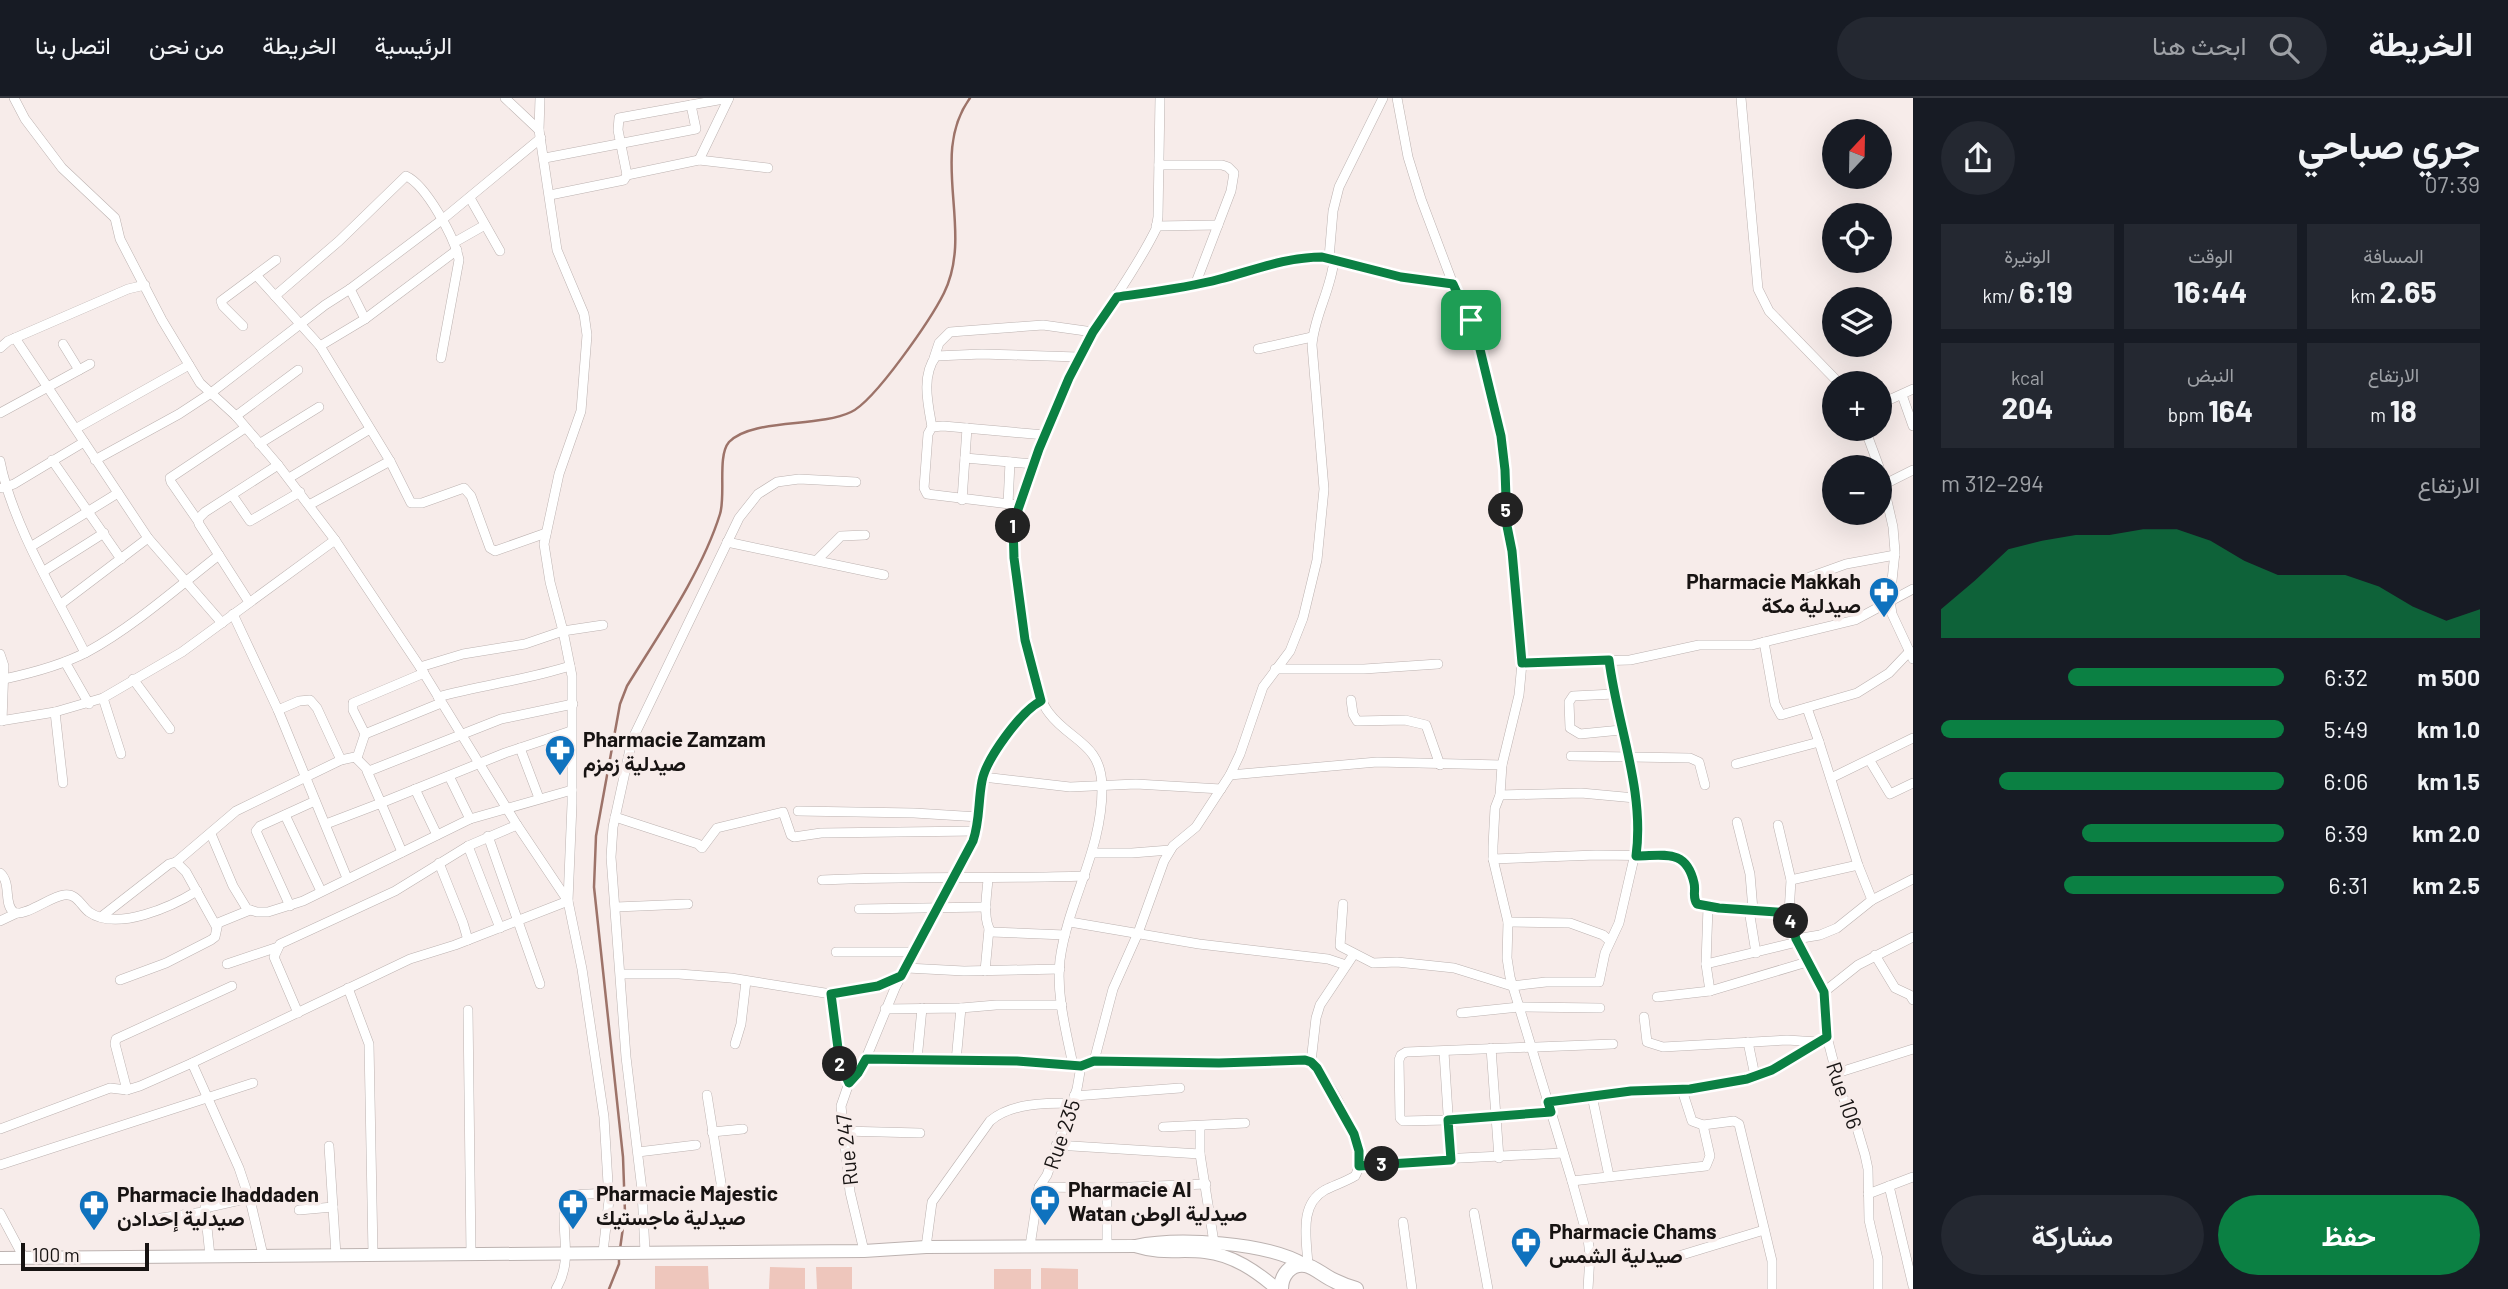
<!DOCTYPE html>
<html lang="ar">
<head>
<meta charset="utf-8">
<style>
	body { margin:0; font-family:Barlow,Vazirmatn,sans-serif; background:#242831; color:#f1f3f6; direction:rtl; height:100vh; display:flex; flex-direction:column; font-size:26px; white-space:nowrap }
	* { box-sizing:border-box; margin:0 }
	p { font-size:23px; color:#9ea1a6 }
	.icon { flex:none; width:38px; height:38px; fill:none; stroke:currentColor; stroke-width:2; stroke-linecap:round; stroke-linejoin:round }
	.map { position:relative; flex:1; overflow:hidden; direction:ltr }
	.sheet { display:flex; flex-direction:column; background:#171b24; width:595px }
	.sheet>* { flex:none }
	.needle { width:46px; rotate:22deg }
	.fabs { position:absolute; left:1822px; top:21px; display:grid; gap:14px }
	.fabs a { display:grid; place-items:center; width:70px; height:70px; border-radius:50%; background:#171b24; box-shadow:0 7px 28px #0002; font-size:35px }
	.scale { position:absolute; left:21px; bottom:18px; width:128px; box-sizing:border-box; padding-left:7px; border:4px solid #171312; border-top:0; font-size:19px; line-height:24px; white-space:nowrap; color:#171312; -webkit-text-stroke:5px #f7ecea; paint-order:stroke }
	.pin { position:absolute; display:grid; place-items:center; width:60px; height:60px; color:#fff; margin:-30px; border-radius:14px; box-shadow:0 4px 10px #0006 }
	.km { position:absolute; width:35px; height:35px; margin:-18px; border-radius:50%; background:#222; color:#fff; font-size:19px; line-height:35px; text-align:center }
	.round { display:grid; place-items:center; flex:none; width:74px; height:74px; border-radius:37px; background:#242831 }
	.head { display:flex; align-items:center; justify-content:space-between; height:119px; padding:0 28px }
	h1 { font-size:38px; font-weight:700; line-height:52px }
	.figures { display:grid; grid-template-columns:repeat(3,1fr); gap:10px; height:119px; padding:7px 28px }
	.figures div { display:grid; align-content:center; border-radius:0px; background:#242831; text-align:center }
	.figures b { font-size:30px; font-weight:700 }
	.figures small { font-size:19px; font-weight:400 }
	.figures p { font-size:19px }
	.chart { height:196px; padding:14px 28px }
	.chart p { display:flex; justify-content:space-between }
	.chart svg { width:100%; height:126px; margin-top:7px; fill:#0b8043; opacity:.7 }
	.primary-button { display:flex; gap:14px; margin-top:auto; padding:14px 28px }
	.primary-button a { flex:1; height:80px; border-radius:42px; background:#0b8043; color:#fff; font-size:28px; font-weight:700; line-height:80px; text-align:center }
	.primary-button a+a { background:#242831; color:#f1f3f6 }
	ul { padding:0 28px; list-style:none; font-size:23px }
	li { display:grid; grid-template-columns:112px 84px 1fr; align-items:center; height:52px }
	li i { height:18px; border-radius:9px; background:#0b8043 }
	header { display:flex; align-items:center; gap:42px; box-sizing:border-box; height:98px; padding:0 35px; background:#171b24; border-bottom:2px solid #363941 }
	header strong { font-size:33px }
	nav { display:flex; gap:38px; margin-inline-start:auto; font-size:24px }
	.search { width:490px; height:63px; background:#242831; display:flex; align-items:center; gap:18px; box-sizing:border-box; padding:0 24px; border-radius:38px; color:#9ea1a6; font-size:26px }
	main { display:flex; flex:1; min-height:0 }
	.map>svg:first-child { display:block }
</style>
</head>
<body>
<header>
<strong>الخريطة</strong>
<div class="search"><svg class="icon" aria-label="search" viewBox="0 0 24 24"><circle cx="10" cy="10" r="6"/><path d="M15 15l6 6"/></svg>ابحث هنا</div>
<nav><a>الرئيسية</a><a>الخريطة</a><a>من نحن</a><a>اتصل بنا</a></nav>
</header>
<main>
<section class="sheet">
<div class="head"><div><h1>جري صباحي</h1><p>07:39</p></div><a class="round"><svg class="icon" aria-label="share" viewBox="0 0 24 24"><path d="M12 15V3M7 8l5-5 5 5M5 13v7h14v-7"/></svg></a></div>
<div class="figures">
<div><p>المسافة</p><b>2.65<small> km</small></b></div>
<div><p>الوقت</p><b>16:44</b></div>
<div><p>الوتيرة</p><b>6:19<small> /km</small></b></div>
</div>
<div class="figures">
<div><p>الارتفاع</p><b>18<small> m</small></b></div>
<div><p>النبض</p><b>164<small> bpm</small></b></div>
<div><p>kcal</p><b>204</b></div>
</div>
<div class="chart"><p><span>الارتفاع</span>294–312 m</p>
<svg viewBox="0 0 160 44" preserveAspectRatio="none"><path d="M0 44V34L10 24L20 13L30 10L40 8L50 8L60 6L70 6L80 10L90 17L100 22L110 22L120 22L130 26L140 33L150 38L160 34V44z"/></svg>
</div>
<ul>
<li><b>500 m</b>6:32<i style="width:63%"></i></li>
<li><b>1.0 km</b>5:49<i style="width:100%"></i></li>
<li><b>1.5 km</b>6:06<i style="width:83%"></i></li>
<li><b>2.0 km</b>6:39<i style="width:59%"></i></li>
<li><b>2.5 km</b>6:31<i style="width:64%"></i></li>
</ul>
<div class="primary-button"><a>حفظ</a><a>مشاركة</a></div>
</section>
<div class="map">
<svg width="1913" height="1191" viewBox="0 0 1913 1191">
	<rect width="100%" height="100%" fill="#f7ecea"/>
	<g fill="#eec6bc">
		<path d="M655,1168H708L709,1191H655Z"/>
		<path d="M770,1169L805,1170V1191H769Z"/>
		<path d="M816,1169H852V1191H817Z"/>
		<path d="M1041,1170L1078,1171V1191H1041Z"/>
		<rect x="994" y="1171" width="37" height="20"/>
	</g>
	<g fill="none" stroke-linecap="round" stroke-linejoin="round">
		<g stroke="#9d7369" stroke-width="2.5">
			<path d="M620,1151L625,1115L623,1059L594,789L596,738L620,606L627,588C659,536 702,474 720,416C726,397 717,358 729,344C752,320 818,330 851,314C875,303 931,221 944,195C975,132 928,58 970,0"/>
			<path d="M609,1191L619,1166V1158"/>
		</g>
		<g stroke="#bcb2b0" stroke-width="10">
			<g id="minor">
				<path d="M14,0L25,21L62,70L115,120L120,141L162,222L200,285L236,318L278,367L335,442L420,569L517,727L568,803L582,871L604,1019L609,1102L603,1154"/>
				<path d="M505,0L539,32"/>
				<path d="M729,0L619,20L618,32L627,77L699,62L768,70"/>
				<path d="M1397,0L1408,59L1421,101L1453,186L1477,239L1503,354L1507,428L1512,453L1522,565L1519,597L1502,667L1500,697L1495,710L1493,748V761L1508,824L1507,860L1510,879L1572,1083L1588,1141L1590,1157L1588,1191"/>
				<path d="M1741,0L1758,191L1769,213L1839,285"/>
				<path d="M545,60L696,31L691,7"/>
				<path d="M699,62L728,2"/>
				<path d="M1159,67H1222L1228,69L1234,75L1231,93L1195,187"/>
				<path d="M550,97L624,82L627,77"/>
				<path d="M470,100L500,153"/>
				<path d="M1156,128L1218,127"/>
				<path d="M455,144L485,127"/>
				<path d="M1329,160L1333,113L1339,89L1383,0"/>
				<path d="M350,191L365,221"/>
				<path d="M275,198L256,177L276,162"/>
				<path d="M1117,199C1152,194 1187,190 1220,181C1254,172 1287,159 1322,159L1401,179L1453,186"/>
				<path d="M243,228L223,208L221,203L256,177"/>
				<path d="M15,240L148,440L222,525"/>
				<path d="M63,246L79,272"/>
				<path d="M320,248L365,221L457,152"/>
				<path d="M0,250L8,243L128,191L145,187"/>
				<path d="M1258,251L1312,239"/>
				<path d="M441,260L459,162C455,140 426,87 406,78L339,143L275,198L320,248L390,363L411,405H422L464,390L471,398L490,450L495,453L546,435"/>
				<path d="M934,260L939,245L950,234L1043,227L1093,234"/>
				<path d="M1902,297L1913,328"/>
				<path d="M1880,306L1913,291"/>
				<path d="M0,315L90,266"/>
				<path d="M236,318L298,272"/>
				<path d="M932,329C928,306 921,278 936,258L982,256L1078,259"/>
				<path d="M77,330L189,267"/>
				<path d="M1865,331L1879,369"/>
				<path d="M259,346L319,309"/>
				<path d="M965,360L1034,366"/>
				<path d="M52,362L121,461"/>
				<path d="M95,362L179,316L211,295L325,207L350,191L443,121L541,40"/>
				<path d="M0,363C12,426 56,497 85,555"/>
				<path d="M1880,372L1893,429L1895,454L1890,502L1892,516L1913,561"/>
				<path d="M289,380L370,331"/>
				<path d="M1883,387L1913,372"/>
				<path d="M2,390L14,386L84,344"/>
				<path d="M232,397L250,423L300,394"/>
				<path d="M962,402L967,330"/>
				<path d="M1008,406L1010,364"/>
				<path d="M309,407L390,363"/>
				<path d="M1018,407L927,396L924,390L928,336L932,329L943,328L1045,337"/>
				<path d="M198,423L171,384L170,380L245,330"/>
				<path d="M727,444L884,477"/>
				<path d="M32,448L118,395"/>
				<path d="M817,462L841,438L865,437"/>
				<path d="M44,473L104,435"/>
				<path d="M1807,480L1846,466L1895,457"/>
				<path d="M249,504L199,426L198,421L205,414L278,367"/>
				<path d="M61,506L148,440"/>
				<path d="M233,516L278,612L299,603L310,602L317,610L341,662"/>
				<path d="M1764,544L1775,606L1781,617L1857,595L1889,575L1910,553"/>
				<path d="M0,556L4,568L2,623"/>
				<path d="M65,564L89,606"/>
				<path d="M1522,565L1630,562L1699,547H1752L1855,522L1913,491"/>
				<path d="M420,569L463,556L525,546L563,533L603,527"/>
				<path d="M1275,571H1364L1438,566"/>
				<path d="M4,581C32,575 62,567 87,554C133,529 178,489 219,457"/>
				<path d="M133,581L170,631"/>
				<path d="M1614,596L1573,598L1569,604L1570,630L1580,636L1621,632"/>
				<path d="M438,599C482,587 526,582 570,568"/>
				<path d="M103,600L121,656"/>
				<path d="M1351,602L1353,616L1357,623L1405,622L1426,627L1440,667"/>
				<path d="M278,612L347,780"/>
				<path d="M55,614L63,685"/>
				<path d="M0,623L55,614L103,600L182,554L335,442"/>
				<path d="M365,636L441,605"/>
				<path d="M1819,644L1858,767L1872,802"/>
				<path d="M520,650L539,700"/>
				<path d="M1571,658L1690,660L1699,664L1705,687"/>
				<path d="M357,660L365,636L353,612V605L424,575"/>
				<path d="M1870,663L1890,696L1913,685"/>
				<path d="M1736,666L1819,644L1807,610"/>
				<path d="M367,673L381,705L505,655L571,633"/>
				<path d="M1230,677L1377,664L1502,667"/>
				<path d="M449,678L470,721"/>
				<path d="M983,679C998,652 1013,617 1040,603"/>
				<path d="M1831,680L1913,640"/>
				<path d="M415,691L437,737"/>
				<path d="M1500,697L1581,695L1635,700"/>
				<path d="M798,713L914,715L979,719"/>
				<path d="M285,717L321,793"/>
				<path d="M615,719L698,746L702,750L717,730L783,714L791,737L794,739L821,735L976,733"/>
				<path d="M1737,724L1750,776L1753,812"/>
				<path d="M326,726L381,705L402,754"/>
				<path d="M1778,727L1791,782L1789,815L1796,841L1824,894L1827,939L1842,997L1857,1030L1865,1057L1868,1071L1869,1122L1878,1161V1191"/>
				<path d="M211,736L233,788L247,811L257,814H268L303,803L470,721L572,692"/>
				<path d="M488,738L540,886"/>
				<path d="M468,748L500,830"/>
				<path d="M1093,755H1132L1170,752"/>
				<path d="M1493,761L1596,757L1676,758C1686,764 1694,776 1695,789C1695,797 1692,799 1697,806L1719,810L1789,815"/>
				<path d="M176,764L236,713L341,662L355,659L369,673L501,621L573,606"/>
				<path d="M439,765L463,825L468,842"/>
				<path d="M0,775C12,785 3,807 14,814C24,820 51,798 64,797C77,795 81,808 89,814C117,834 173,808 197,793"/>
				<path d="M988,781C987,797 982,820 991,834L1065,837"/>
				<path d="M822,782C910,778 997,781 1085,778"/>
				<path d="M1791,782L1858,767"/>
				<path d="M1343,806L1340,848L1373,865L1397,864L1454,870L1512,888L1546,884H1599L1605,855L1619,825L1637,747L1634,688L1614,596L1609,562"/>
				<path d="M290,808L256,733L260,728L315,703"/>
				<path d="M616,809L688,806"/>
				<path d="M1708,809L1706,866L1710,893"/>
				<path d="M859,811L986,809"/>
				<path d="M1749,812L1756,855"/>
				<path d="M101,819L169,766L176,764L186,774L216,828"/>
				<path d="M0,823L17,815"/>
				<path d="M1070,824L1199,846L1328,861L1346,867"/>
				<path d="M1508,824L1570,825L1603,837L1610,843"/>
				<path d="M1796,841L1820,837L1837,830L1872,802L1913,781"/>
				<path d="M836,854H914"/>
				<path d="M1875,857L1895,890L1910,897L1913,902"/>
				<path d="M227,866L278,849"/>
				<path d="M1706,866L1797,844"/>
				<path d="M907,870L964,873L1060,871"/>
				<path d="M985,873L989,831"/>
				<path d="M621,876H679L731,880L831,896L878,888L901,879"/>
				<path d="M120,882L166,865L211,842L215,839L218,825L250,812"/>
				<path d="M348,890L369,946L373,1156"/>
				<path d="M1824,894L1858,867L1913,839"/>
				<path d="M831,896L840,966L849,985"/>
				<path d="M1657,899L1710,893L1807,864"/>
				<path d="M961,910L996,907H1062"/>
				<path d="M885,911L961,910L956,963"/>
				<path d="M468,912L471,1156"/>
				<path d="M298,915L274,859L280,846L395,793L468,748L517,727"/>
				<path d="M1461,915L1519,909L1600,910"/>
				<path d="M1644,919L1647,944L1663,949L1787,942L1818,944"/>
				<path d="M1748,944L1755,978"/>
				<path d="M735,946L741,926L746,883"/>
				<path d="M1491,950L1499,1060"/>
				<path d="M1444,954L1451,1062"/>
				<path d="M866,961L1017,963L1073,967"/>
				<path d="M917,962L922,910"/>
				<path d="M1094,963L1219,965L1305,962C1325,968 1371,1056 1355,1078C1345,1084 1335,1087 1325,1092C1298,1107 1307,1142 1308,1168"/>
				<path d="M1311,964L1316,920L1320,907L1354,856"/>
				<path d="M192,965L239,1070L251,1106L263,1157"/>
				<path d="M1081,968L1073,967C1066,933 1056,896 1060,862C1068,802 1103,752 1102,688C1101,645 1070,643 1049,615C1038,601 1037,582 1032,566C1026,543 1024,521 1019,498C1016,478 1011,456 1012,435C1014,413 1024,391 1032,370C1049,325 1066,276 1092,235C1114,200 1138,168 1156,131L1158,119L1160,0"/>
				<path d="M1837,975L1913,951"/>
				<path d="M127,992L115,946L116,941L232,888"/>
				<path d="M707,997L722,1091"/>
				<path d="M1074,998L1180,990"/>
				<path d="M1592,998L1609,1078"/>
				<path d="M1548,1004L1631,993L1690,991L1747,981L1772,972L1827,939"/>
				<path d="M1551,1014L1448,1022L1403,1023L1400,1020L1399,962L1401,957L1406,954L1613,946"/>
				<path d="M1703,1027L1734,1023L1739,1026L1772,1163V1191"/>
				<path d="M1200,1028V1056L1215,1151"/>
				<path d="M1163,1029L1245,1025"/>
				<path d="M0,1031L110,990L127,992L140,988L192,965L410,861L455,847L568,803L572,706V578L563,533L550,484L544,446L559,376L581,313L587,237L584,216L557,152L539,32L540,0"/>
				<path d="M843,1033L920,1035"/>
				<path d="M712,1034L743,1031"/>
				<path d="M1056,1047L1200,1056"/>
				<path d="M329,1048L336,1157"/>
				<path d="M638,1054L696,1047"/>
				<path d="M0,1067L253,985"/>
				<path d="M1359,1068L1421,1062L1563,1055"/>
				<path d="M1572,1083L1706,1068L1710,1058L1703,1027L1692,1023L1682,992"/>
				<path d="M1889,1088L1913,1188"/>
				<path d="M1039,1089L1107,1090L1206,1086"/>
				<path d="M1107,1090V1149"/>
				<path d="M1868,1096L1913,1079"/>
				<path d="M299,1112L333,1109"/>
				<path d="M0,1115L24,1160"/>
				<path d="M1474,1115L1488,1191"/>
				<path d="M161,1120L203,1114"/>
				<path d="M1403,1124L1412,1191"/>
				<path d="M1030,1148L1039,1089L1047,1077L1077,991L1081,968L1094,963L1113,891L1138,835L1164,763L1173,748L1196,729L1230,677L1240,656L1263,589L1290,553L1303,520L1317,462L1324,391L1312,247C1314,218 1331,192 1334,162"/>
				<path d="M926,1149L932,1104L990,1023C1011,1005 1045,1005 1072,1005"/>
				<path d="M864,1153L850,1094L841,1008L849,985L864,965L895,890L973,743L979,719L983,679L1070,689L1136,686L1221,691"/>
				<path d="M645,1154L642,1092L626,959L611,759L613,729L632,642L739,420L758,396L777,384L799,381L856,384"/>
				<path d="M210,1158L205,1110L249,1100"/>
				<path d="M1672,1160L1764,1132"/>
				<path d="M556,1191C574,1162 560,1133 565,1102L569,1097L609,1095"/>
			</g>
		</g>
		<g stroke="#bcb2b0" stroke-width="14">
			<g id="secondary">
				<path d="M1135,1148C1164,1157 1178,1151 1205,1154C1233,1157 1256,1173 1277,1191"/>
				<path d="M0,1160L864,1153L926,1149L1135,1148C1178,1139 1267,1144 1305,1167"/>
			</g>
		</g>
		<g stroke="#bcb2b0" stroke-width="16">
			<path id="primary" d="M1281,1191C1281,1178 1290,1165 1305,1167C1315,1169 1325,1179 1335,1183C1341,1186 1349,1189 1356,1191"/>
		</g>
		<use href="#minor" stroke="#fff" stroke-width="9"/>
		<use href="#secondary" stroke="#fff" stroke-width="12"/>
		<use href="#primary" stroke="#fff" stroke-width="14"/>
	</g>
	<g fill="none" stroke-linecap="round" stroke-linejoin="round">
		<g stroke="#fff" stroke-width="14">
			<path id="route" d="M1322,159L1401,179L1453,186L1477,239L1501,338L1505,372L1507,428L1512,453L1522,565L1609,562C1617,626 1645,693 1636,758C1664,758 1686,750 1694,785C1696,793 1692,799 1697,806L1719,810L1789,815L1796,841L1824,894L1827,939L1772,972L1747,981L1690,991L1631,993L1548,1004L1551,1014L1448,1022L1451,1062L1359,1068V1053L1354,1036L1317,970L1311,964L1305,962L1219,965L1094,963L1081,968L1017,963L866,961L858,975L849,985L840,966L831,896L878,888L901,878L973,743C980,723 978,703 982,683C986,661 1021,613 1041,603L1025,542L1014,460L1013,426L1039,351L1069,280L1093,234L1117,199C1152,194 1187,190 1220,181C1254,172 1287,159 1322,159Z"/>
		</g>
		<use href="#route" stroke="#0b8043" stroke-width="9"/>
	</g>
	<defs>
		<g id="pharmacy-pin" transform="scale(1.575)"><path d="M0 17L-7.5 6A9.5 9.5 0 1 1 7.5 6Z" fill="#0f72be" stroke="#f7ecea"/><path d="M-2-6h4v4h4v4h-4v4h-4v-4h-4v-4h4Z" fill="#fff"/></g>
	</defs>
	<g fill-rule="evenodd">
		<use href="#pharmacy-pin" x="1884" y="494"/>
		<use href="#pharmacy-pin" x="560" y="652"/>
		<use href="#pharmacy-pin" x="1045" y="1102"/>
		<use href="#pharmacy-pin" x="573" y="1106"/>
		<use href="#pharmacy-pin" x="94" y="1107"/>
		<use href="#pharmacy-pin" x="1526" y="1144"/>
	</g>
	<g text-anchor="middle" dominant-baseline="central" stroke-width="7" stroke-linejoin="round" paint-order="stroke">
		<g font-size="21" font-weight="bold" fill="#171312" stroke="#f7ecea" text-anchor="start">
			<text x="1861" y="482" text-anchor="end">Pharmacie Makkah<tspan x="1861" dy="24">صيدلية مكة</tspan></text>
			<text x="583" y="640">Pharmacie Zamzam<tspan x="583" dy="24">صيدلية زمزم</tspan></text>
			<text x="1068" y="1090">Pharmacie Al<tspan x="1068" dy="24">Watan صيدلية الوطن</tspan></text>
			<text x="596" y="1094">Pharmacie Majestic<tspan x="596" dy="24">صيدلية ماجستيك</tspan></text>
			<text x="117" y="1095">Pharmacie Ihaddaden<tspan x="117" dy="24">صيدلية إحدادن</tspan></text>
			<text x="1549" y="1132">Pharmacie Chams<tspan x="1549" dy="24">صيدلية الشمس</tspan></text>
		</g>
		<g font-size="21" fill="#171312" stroke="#f7ecea">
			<text transform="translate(1845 997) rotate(71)">Rue 106</text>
			<text transform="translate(1061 1036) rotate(-71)">Rue 235</text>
			<text transform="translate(846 1052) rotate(-96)">Rue 247</text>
		</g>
	</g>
</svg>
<div class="fabs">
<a><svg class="needle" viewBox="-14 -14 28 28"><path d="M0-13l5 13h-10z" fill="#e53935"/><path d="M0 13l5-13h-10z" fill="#9ea1a6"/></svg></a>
<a><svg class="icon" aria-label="locate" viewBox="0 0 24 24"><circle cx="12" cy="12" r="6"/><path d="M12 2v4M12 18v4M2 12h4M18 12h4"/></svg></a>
<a><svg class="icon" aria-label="layers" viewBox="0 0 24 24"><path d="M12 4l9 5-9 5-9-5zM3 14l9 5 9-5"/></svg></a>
<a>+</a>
<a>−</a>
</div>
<div class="scale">100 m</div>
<div class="pin" style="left:1471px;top:222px;background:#1e9e55"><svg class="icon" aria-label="arrive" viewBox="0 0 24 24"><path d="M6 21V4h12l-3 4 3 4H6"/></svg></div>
<b class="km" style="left:1013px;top:428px">1</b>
<b class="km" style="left:840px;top:966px">2</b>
<b class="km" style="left:1382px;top:1066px">3</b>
<b class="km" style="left:1791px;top:823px">4</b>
<b class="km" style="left:1506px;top:412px">5</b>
</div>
</main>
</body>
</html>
